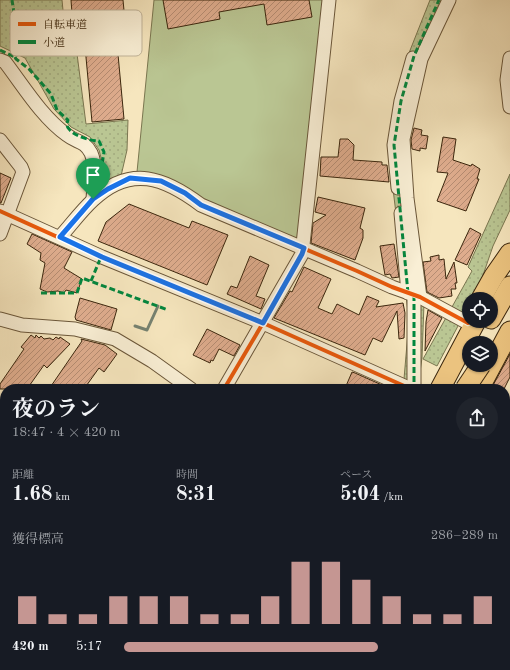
<!DOCTYPE html>
<html lang="ja">
<head>
<meta charset="utf-8">
<style>
	body { margin:0; font-family:"Old Standard TT","Noto Serif JP",serif; background:#20242c; color:#f1f3f6; height:100vh; display:flex; flex-direction:column; font-size:15px; white-space:nowrap }
	* { box-sizing:border-box; margin:0 }
	p { font-size:13px; color:#9ea1a6 }
	.icon { flex:none; width:22px; height:22px; fill:none; stroke:currentColor; stroke-width:2; stroke-linecap:round; stroke-linejoin:round }
	.map { position:relative; flex:1; overflow:hidden }
	.sheet { position:absolute; left:0px; top:384px; width:510px; height:286px; display:flex; flex-direction:column; background:#171b24; border-radius:16px 16px 0 0; box-shadow:0 1px 3px #0004 }
	.sheet>* { flex:none }
	.fabs { position:absolute; left:462px; top:292px; display:grid; gap:8px }
	.fabs a { display:grid; place-items:center; width:36px; height:36px; border-radius:50%; background:#171b24; box-shadow:0 1px 3px #0004; font-size:20px }
	.pin { position:absolute; display:grid; place-items:center; width:34px; height:34px; color:#fff; margin:-41px -17px; border-radius:50% 50% 50% 0; rotate:-45deg; box-shadow:0 0 4px #0007 }
	.pin .icon { rotate:45deg }
	.round { display:grid; place-items:center; flex:none; width:42px; height:42px; border-radius:21px; background:#20242c }
	.head { display:flex; align-items:center; justify-content:space-between; height:68px; padding:0 12px }
	h1 { font-size:22px; font-weight:700; line-height:30px }
	.metrics { display:grid; grid-template-columns:repeat(3,1fr); gap:6px; height:68px; padding:4px 12px }
	.metrics div { display:grid; align-content:center }
	.metrics b { font-size:20px; font-weight:700 }
	.metrics small { font-size:11px; font-weight:400 }
	.metrics p { font-size:11px }
	.chart { height:112px; padding:8px 12px }
	.chart p { display:flex; justify-content:space-between }
	.chart svg { width:100%; height:72px; margin-top:4px; stroke:#c59692; stroke-width:6 }
	ul { padding:0 12px; list-style:none; font-size:13px }
	li { display:grid; grid-template-columns:64px 48px 1fr; align-items:center; height:30px }
	li i { height:10px; border-radius:5px; background:#c59692 }
	.map>svg:first-child { display:block }
</style>
</head>
<body>
<div class="map">
<svg width="510" height="670" viewBox="0 0 510 670">
	<defs>
		<pattern id="park-dots" width="8" height="8" patternUnits="userSpaceOnUse"><rect width="8" height="8" fill="#bac693"/><path d="M2 2h.1M6 6h.1" fill="none" stroke="#a1aa7e" stroke-width="1.8" stroke-linecap="round"/></pattern>
		<pattern id="building-hatch" width="6" height="6" patternUnits="userSpaceOnUse"><rect width="6" height="6" fill="#deac8d"/><path d="M-1 1l2-2M0 6l6-6M5 7l2-2" fill="none" stroke="#b58c72"/></pattern>
	</defs>
	<rect width="100%" height="100%" fill="#f6e6be"/>
	<filter id="stains"><feTurbulence type="fractalNoise" baseFrequency=".005" numOctaves="4"/><feColorMatrix values="0 0 0 0 .2 0 0 0 0 .09 0 0 0 0 .02 0 0 0 .5 -.17"/></filter>
	<radialGradient id="worn" r=".72"><stop offset=".6" stop-color="#630" stop-opacity="0"/><stop offset="1" stop-color="#630" stop-opacity=".3"/></radialGradient>
	<g fill="#bac693" stroke="#7a7650">
		<path d="M154,0H325L300,234L295,241L137,172Z"/>
		<path d="M86,665H150L147,670H96Z"/>
	</g>
	<g fill="url(#park-dots)" stroke="#7a7650">
		<path d="M0,0H62L65,31L76,46L86,124L128,120L127,150L121,176L103,185L104,169L99,150L90,137L71,127L54,109L25,58L0,46Z"/>
		<path d="M430,0H448L438,18L402,138L424,303L422,358L418,386L404,379L409,320L393,189L407,58Z"/>
		<path d="M510,174V210L493,246L482,278L472,299H469V305L437,366L423,359L472,271L468,267Z"/>
		<path d="M239,665H266L263,670H236Z"/>
	</g>
	<g fill="none" stroke-linecap="round" stroke-linejoin="round">
		<path stroke="#768271" stroke-width="3" d="M135,326L147,330L158,306"/>
	</g>
	<g fill="url(#building-hatch)" stroke="#3b260d">
		<path d="M71,0H123L125,21L115,22L124,119L92,122L83,25L73,26Z"/>
		<path d="M163,0H309L312,17L267,25L264,4L219,12L220,19L168,29Z"/>
		<path d="M414,128L422,130L421,135L428,136L426,149L420,148V151L412,149L411,140Z"/>
		<path d="M443,137L456,139L453,160L471,166L472,164L480,169L477,179H479L466,211L437,201L448,173L437,172Z"/>
		<path d="M340,139H348L354,145L353,160L382,162V165H387L389,182L320,176L321,157H338Z"/>
		<path d="M0,173L11,178L1,203H0Z"/>
		<path d="M318,197L365,208L360,228L363,230V238L355,260L311,243L313,223L326,215L315,212Z"/>
		<path d="M129,204L189,228L192,221L228,235L207,285L98,241L106,222Z"/>
		<path d="M470,228L481,234L467,265L455,260Z"/>
		<path d="M32,234L72,252L64,268L82,279L77,293L66,290L64,293L58,291L47,292L40,289L45,263L40,260L41,253L27,244Z"/>
		<path d="M394,244L399,277L392,278L390,274L385,275L380,246Z"/>
		<path d="M439,255V260L444,259L446,279L454,262L457,283H455L456,289H451L452,296L439,298L427,292L423,262L431,261L430,257Z"/>
		<path d="M250,256L269,265L256,296L265,299L261,309L227,294L231,286L237,288Z"/>
		<path d="M304,267L331,279L318,308L332,314L337,304L359,315L367,296L379,301L376,307L403,303L405,313L404,338L399,339L397,311L382,342L373,338L365,355L274,318L290,291L292,292Z"/>
		<path d="M80,298L117,309L111,330L76,320L75,317Z"/>
		<path d="M428,310L442,318L425,351L426,322Z"/>
		<path d="M207,329L240,345L234,356L219,349L213,361L211,360L210,363L193,355Z"/>
		<path d="M31,335L35,338L36,335L39,338L41,336L44,339L50,338L53,340L56,337L59,339L60,337L70,344L47,368L44,365L27,389H0V384L24,349L21,347Z"/>
		<path d="M81,339L105,345L117,354L104,372L99,368L84,389H49L82,341Z"/>
		<path d="M510,354V377L504,389H491Z"/>
		<path d="M352,372L355,373L391,389H354L346,386Z"/>
	</g>
	<g fill="none" stroke-linecap="round" stroke-linejoin="round">
		<g stroke="#6a5639" stroke-width="15">
			<g id="minor">
				<path d="M510,58L507,80L510,107"/>
				<path d="M0,60L5,62C24,87 42,117 67,135C77,143 84,140 91,153C97,167 94,185 93,199"/>
				<path d="M0,140L21,167L23,172L0,234"/>
				<path d="M398,188L394,145L401,101L413,58"/>
				<path d="M0,211L102,257L263,323L411,389"/>
				<path d="M401,213L408,293"/>
				<path d="M60,237C71,225 81,211 93,200C131,164 165,178 201,205L357,271L392,287L420,297L468,323"/>
				<path d="M414,295V389"/>
				<path d="M420,297L407,198L403,139L421,59L449,0"/>
				<path d="M0,319L22,325L75,329L115,339L152,361L191,389"/>
				<path d="M224,389L302,254L329,0"/>
				<path d="M0,417L5,419"/>
				<path d="M0,498L5,494"/>
				<path d="M505,587L510,588"/>
				<path d="M505,661L510,663"/>
				<path d="M196,665L204,670"/>
				<path d="M48,670L52,665"/>
				<path d="M226,670L229,665"/>
			</g>
		</g>
		<g stroke="#3b260d" stroke-width="21">
			<g id="highway">
				<path d="M481,299L494,276L510,253"/>
				<path d="M491,319L510,286"/>
				<path d="M440,389L476,321"/>
				<path d="M479,389L510,331"/>
				<path d="M274,670L277,665"/>
				<path d="M293,670L296,665"/>
				<path d="M312,670L316,665"/>
			</g>
		</g>
		<use href="#minor" stroke="#f9efd5" stroke-width="13"/>
		<use href="#highway" stroke="#ebc37f" stroke-width="19"/>
		<g stroke="#3b260d" stroke-width="21" stroke-linecap="butt">
			<path id="highway-bridge" d="M465,389L481,365"/>
		</g>
		<use href="#highway-bridge" stroke="#ebc37f" stroke-width="19"/>
		<g stroke="#00873e" stroke-width="3" stroke-dasharray="6 3" stroke-linecap="butt">
			<path d="M0,50L15,57L31,34V28L14,13L12,0"/>
			<path d="M15,57L16,59L29,69L51,94L57,110L68,120C67,123 66,126 69,129C74,136 91,141 99,141L104,152L98,189"/>
			<path d="M91,281L101,257"/>
			<path d="M41,293H77L82,278L168,310"/>
			<path d="M408,293L394,145L401,101L414,56L439,0"/>
			<path d="M414,295V389"/>
			<path d="M196,665L204,670"/>
		</g>
		<g stroke="#f9efd5" stroke-width="6">
			<g id="cycleway">
				<path d="M0,211L102,257L263,323L411,389"/>
				<path d="M60,237C71,225 81,211 93,200C131,164 165,178 201,205L357,271L392,287L420,297L468,323"/>
				<path d="M224,389L263,323"/>
			</g>
		</g>
		<use href="#cycleway" stroke="#e8590c" stroke-width="4"/>
	</g>
	<g fill="none" stroke-linecap="round" stroke-linejoin="round">
		<g stroke="#fff" stroke-width="8">
			<path id="route" d="M130,178L161,181L185,193L201,205L304,248L302,254L263,323L102,257L60,237L93,199L108,189Z"/>
		</g>
		<use href="#route" stroke="#1a73e8" stroke-width="5"/>
	</g>
	<rect x="10" y="10" width="132" height="46" rx="6" fill="#f9efd5" stroke="#c0b399" stroke-width="1"/>
	<rect x="18" y="22" width="18" height="4" fill="#e8590c"/>
	<rect x="18" y="40" width="18" height="4" fill="#00873e"/>
	<g font-size="11" fill="#3b260d">
		<text x="43" y="28">自転車道</text>
		<text x="43" y="46">小道</text>
	</g>
	<rect width="100%" height="100%" filter="url(#stains)"/>
	<rect width="100%" height="100%" fill="url(#worn)"/>
</svg>
<div class="fabs">
<a><svg class="icon" aria-label="locate" viewBox="0 0 24 24"><circle cx="12" cy="12" r="6"/><path d="M12 2v4M12 18v4M2 12h4M18 12h4"/></svg></a>
<a><svg class="icon" aria-label="layers" viewBox="0 0 24 24"><path d="M12 4l9 5-9 5-9-5zM3 14l9 5 9-5"/></svg></a>
</div>
<div class="pin" style="left:93px;top:199px;background:#1e9e55"><svg class="icon" aria-label="arrive" viewBox="0 0 24 24"><path d="M6 21V4h12l-3 4 3 4H6"/></svg></div>
<section class="sheet">
<div class="head"><div><h1>夜のラン</h1><p>18:47 · 4 × 420 m</p></div><a class="round"><svg class="icon" aria-label="share" viewBox="0 0 24 24"><path d="M12 15V3M7 8l5-5 5 5M5 13v7h14v-7"/></svg></a></div>
<div class="metrics">
<div><p>距離</p><b>1.68<small> km</small></b></div>
<div><p>時間</p><b>8:31</b></div>
<div><p>ペース</p><b>5:04<small> /km</small></b></div>
</div>
<div class="chart"><p><span>獲得標高</span>286–289 m</p>
<svg viewBox="0 0 160 44" preserveAspectRatio="none"><path d="M5 44V27M15 44V38M25 44V38M35 44V27M45 44V27M55 44V27M65 44V38M75 44V38M85 44V27M95 44V6M105 44V6M115 44V17M125 44V27M135 44V38M145 44V38M155 44V27"/></svg>
</div>
<ul>
<li><b>420 m</b>5:17<i style="width:68%"></i></li>
</ul>
</section>
</div>
</body>
</html>
